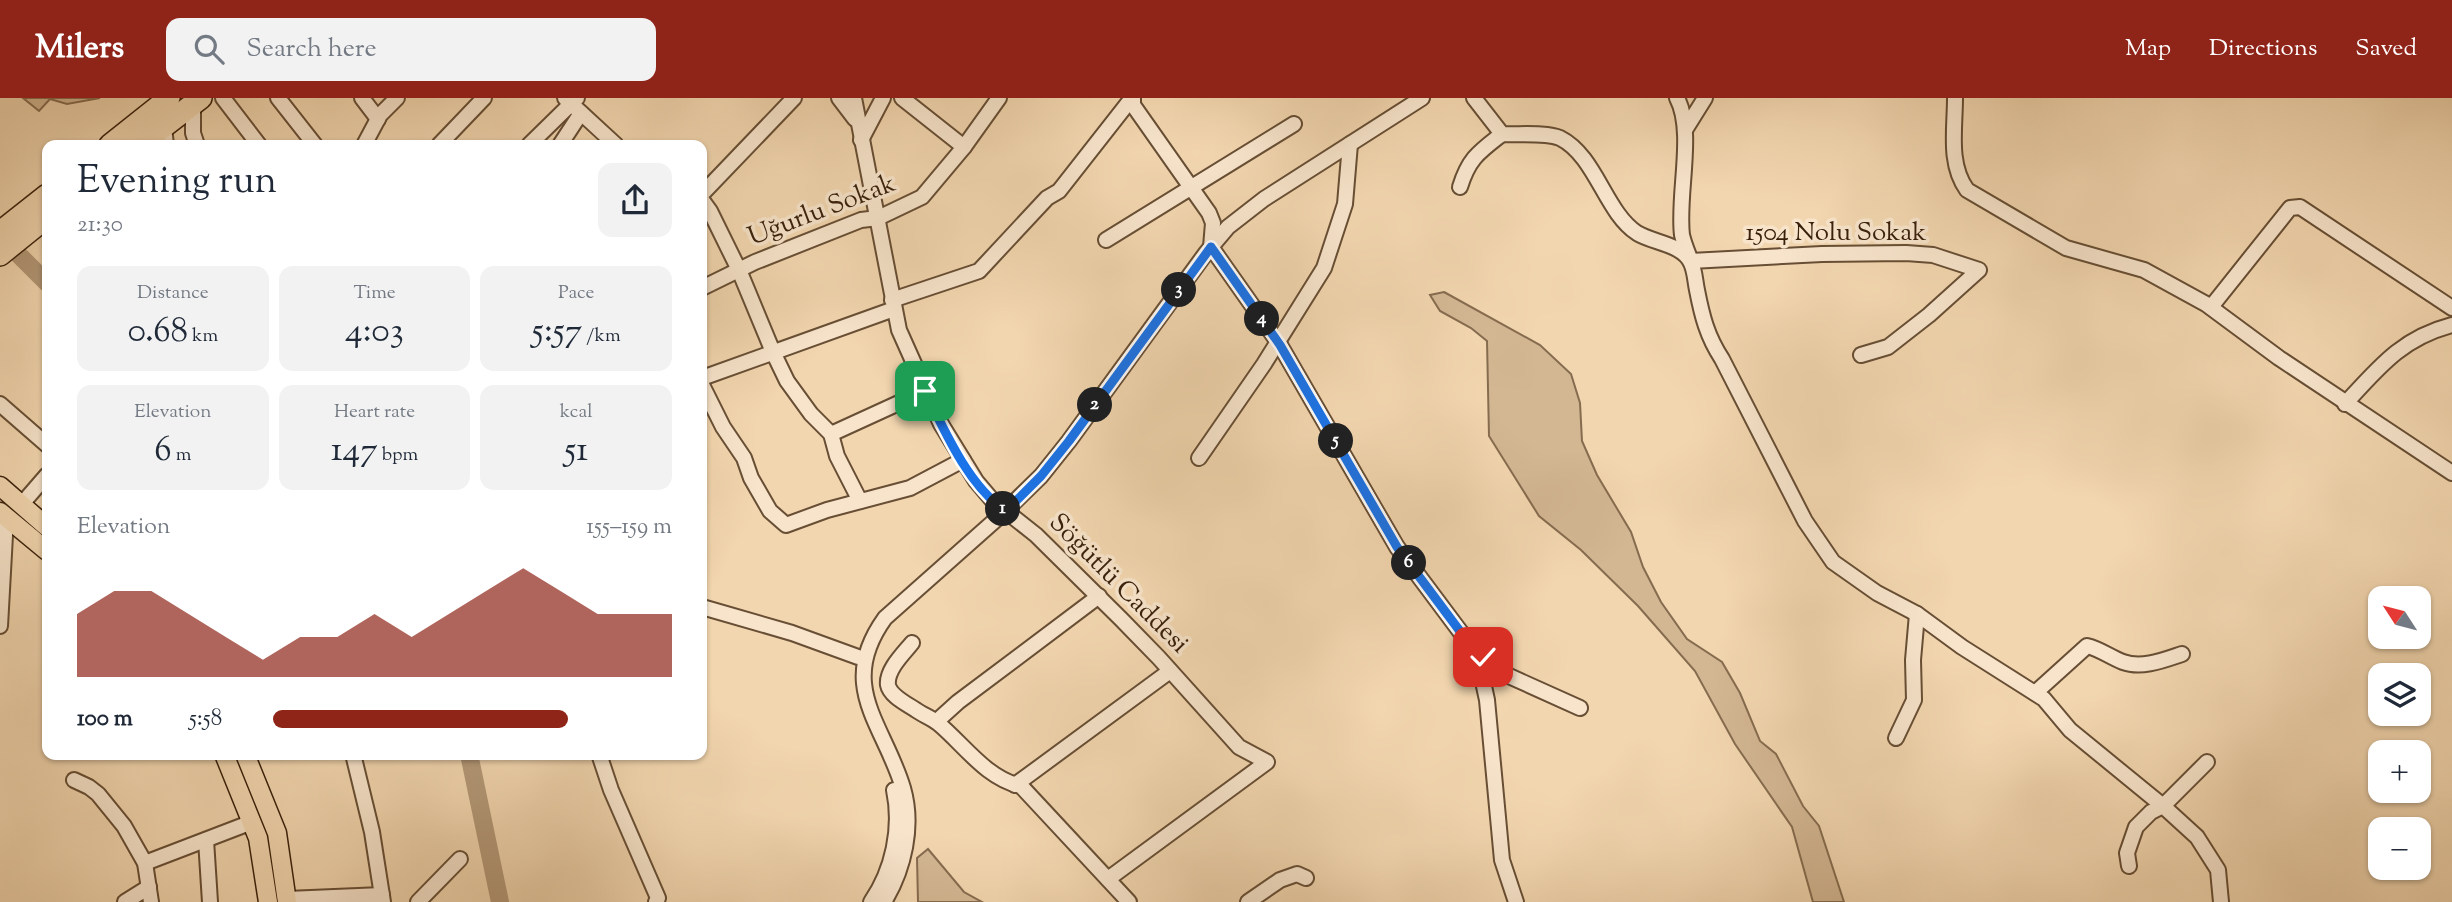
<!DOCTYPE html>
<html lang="en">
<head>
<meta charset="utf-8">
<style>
	body { margin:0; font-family:"Sorts Mill Goudy",serif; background:#f2f2f3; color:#1f2937; height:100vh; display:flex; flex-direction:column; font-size:26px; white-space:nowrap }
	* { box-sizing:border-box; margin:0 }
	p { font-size:23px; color:#747a83 }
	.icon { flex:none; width:38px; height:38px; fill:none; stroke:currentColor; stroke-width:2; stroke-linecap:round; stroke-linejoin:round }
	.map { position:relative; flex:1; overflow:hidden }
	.drawer { position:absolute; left:42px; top:42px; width:665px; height:620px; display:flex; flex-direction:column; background:#fff; border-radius:14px; box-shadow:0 2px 5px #0004 }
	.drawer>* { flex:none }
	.needle { width:46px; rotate:306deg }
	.buttons { position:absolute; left:2368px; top:488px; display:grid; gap:14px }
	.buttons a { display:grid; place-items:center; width:63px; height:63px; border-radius:14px; background:#fff; box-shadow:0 2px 5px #0004; font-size:35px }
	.pin { position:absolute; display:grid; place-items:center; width:60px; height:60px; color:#fff; margin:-30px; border-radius:14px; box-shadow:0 4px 10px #0006 }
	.km { position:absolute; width:35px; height:35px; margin:-18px; border-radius:50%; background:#222; color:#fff; font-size:19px; line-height:35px; text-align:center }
	.round { display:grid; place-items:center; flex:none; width:74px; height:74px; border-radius:14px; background:#f2f2f3 }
	.overview { display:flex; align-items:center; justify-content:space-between; height:119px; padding:0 35px }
	h1 { font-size:38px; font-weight:600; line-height:52px }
	.figures { display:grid; grid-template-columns:repeat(3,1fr); gap:10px; height:119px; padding:7px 35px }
	.figures div { display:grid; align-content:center; border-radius:14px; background:#f2f2f3; text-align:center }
	.figures b { font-size:35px; font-weight:600 }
	.figures small { font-size:19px; font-weight:400 }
	.figures p { font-size:19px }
	.chart { height:196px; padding:14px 35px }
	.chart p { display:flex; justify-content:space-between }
	.chart svg { width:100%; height:126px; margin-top:7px; fill:#8f2418; opacity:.7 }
	ul { padding:0 35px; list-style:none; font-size:23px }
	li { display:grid; grid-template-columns:112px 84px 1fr; align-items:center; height:52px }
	li i { height:18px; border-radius:9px; background:#8f2418 }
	header { display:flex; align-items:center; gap:42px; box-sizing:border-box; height:98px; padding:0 35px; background:#8f2418; color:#fff }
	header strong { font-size:33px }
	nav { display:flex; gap:38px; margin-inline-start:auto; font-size:24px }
	.search { width:490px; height:63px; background:#f2f2f3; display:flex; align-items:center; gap:18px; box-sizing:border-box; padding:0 24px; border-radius:14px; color:#747a83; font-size:26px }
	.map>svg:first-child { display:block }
</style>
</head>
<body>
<header>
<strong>Milers</strong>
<div class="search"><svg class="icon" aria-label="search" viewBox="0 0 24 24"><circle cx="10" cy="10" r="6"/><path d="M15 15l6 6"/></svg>Search here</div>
<nav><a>Map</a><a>Directions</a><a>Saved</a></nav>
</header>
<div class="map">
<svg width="2452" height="804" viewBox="0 0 2452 804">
	<rect width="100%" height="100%" fill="#f2d6af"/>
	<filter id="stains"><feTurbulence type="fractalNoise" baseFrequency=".00286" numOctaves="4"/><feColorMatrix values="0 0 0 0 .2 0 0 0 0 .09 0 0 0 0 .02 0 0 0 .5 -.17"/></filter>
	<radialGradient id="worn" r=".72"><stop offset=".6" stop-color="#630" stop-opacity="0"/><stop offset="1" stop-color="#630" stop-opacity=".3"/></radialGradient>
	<g fill="#d3b793" stroke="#866c4f" stroke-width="2">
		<path d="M23,0H100L67,6L50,1L39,13Z"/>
		<path d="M1444,194L1540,247L1571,276L1580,305L1582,343L1597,377L1631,434L1643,469L1661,504L1687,541L1722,564L1740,595L1760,643L1776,656L1803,708L1819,728L1844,804H1813L1792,729L1735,646L1695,573L1638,508L1581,452L1539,418L1489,338L1487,243L1471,230L1440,213L1430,197Z"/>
		<path d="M928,751L964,794L982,804H918L917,760Z"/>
	</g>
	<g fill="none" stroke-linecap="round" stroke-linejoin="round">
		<g stroke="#b39877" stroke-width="18">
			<path d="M3,141L47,185"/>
			<path d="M469,656L500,804"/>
		</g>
		<g stroke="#674e34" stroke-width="18">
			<g id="minor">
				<path d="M223,0L259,47"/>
				<path d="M278,0L315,47"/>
				<path d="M362,0L378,21"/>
				<path d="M565,0L616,47"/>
				<path d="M839,0L855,21"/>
				<path d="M854,0L899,232L941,326L976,383L993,403L1036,437L1121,521L1159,560L1239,649L1267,664L1108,781"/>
				<path d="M902,0L964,49"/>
				<path d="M1133,0V7L1209,115L1213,125L1211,149L1280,247L1397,449L1477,556L1487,602L1502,762L1516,804"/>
				<path d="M1474,0L1502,36C1517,37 1546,34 1560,40C1596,58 1605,114 1637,135C1653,145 1683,146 1691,165C1695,173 1695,183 1697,192C1702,218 1707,238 1722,261L1805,423L1833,464L1877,495L1917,516L1962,549L2044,601L2070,632L2163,708L2197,739L2218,772L2221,804"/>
				<path d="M1677,0C1695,34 1677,97 1682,137C1684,146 1688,155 1691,163L1822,156L1906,155L1933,157L1979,172L1929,217L1888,249L1861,257"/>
				<path d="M1955,0C1955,31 1948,66 1967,92L2066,150L2144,172L2206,206L2279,260L2452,375"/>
				<path d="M193,6V35L197,47"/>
				<path d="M164,29L166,47"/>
				<path d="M1685,32L1705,0"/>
				<path d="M861,42L883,0"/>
				<path d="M364,47L380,17L397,0"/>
				<path d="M439,47L484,0"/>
				<path d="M529,47L577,0"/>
				<path d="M560,47L581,15"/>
				<path d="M1460,89C1469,60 1479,54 1502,36"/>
				<path d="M702,96L794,0"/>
				<path d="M702,102L710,113L739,172L773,254L787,283L811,316L831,336L837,358L860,403"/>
				<path d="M1106,142L1294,26"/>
				<path d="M702,190L755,164L861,122L878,120L922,99L964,49L999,0"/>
				<path d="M892,202L979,173L1047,100L1059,93L1132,0"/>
				<path d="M2211,209L2290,110L2300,109L2452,210"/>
				<path d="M702,280L894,211"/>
				<path d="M702,287L723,329L744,360L751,380L770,413L786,427L827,412L910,390L963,362"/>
				<path d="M0,306L47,347"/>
				<path d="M2345,306C2379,269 2402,240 2452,227"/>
				<path d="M831,336L925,293"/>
				<path d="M1199,360L1264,266L1324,170L1345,106L1350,46"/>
				<path d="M21,407L47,377"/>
				<path d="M702,509L792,535L858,559"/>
				<path d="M0,528L6,419"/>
				<path d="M912,545C904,555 886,572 888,587C890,598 907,606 916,612C923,617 932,620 939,626C964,647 987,681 1021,688L1129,804"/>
				<path d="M1477,556L1509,578L1580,610"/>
				<path d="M2035,595L2087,548C2100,551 2110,559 2123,564C2142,571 2164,562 2182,556"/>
				<path d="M937,623L958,604L1099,498"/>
				<path d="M1896,640L1914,602L1913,562L1917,516"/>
				<path d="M353,656L372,734L383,804"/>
				<path d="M599,656L611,692L658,800L656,804"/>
				<path d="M74,682L89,689L98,696L124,728L145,765L151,804"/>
				<path d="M1015,687L1170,573"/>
				<path d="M206,742L210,804"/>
				<path d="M145,765L252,724"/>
				<path d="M2129,768L2127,755L2136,729L2151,714L2163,708L2207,664"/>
				<path d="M287,801L382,797"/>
				<path d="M125,804L149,789"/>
				<path d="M418,804L460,761"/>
				<path d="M871,804C893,772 902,730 894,692"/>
				<path d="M884,804C904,771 914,728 903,690C884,626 836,588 885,520L1000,418L1041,378L1069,343L1206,155L1228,129L1264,101L1422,0"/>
				<path d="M1248,804L1280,782L1297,776L1306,780"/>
			</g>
		</g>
		<g stroke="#39200b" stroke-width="21">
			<g id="major">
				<path d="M0,388L47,429"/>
				<path d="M0,414L47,453"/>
				<path d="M224,656L258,740L268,804"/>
				<path d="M245,656L277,735L287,804"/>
			</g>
		</g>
		<g stroke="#39200b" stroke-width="24">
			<g id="highway">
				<path d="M110,47L169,0"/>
				<path d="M140,47L201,0"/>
				<path d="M0,134L47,97"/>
				<path d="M0,157L47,119"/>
			</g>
		</g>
		<use href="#minor" stroke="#f7e4cb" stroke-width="14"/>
		<use href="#major" stroke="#f2d6af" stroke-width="18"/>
		<use href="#highway" stroke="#f2d6af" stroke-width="21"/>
	</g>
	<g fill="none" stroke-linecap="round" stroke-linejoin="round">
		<g stroke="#fff" stroke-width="14">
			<path id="route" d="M925,293C944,332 969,389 1006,413L1041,378L1069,343L1211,149L1280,247L1397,449L1477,556L1483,559"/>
		</g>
		<use href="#route" stroke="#1a73e8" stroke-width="9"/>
	</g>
	<g text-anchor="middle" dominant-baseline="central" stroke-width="7" stroke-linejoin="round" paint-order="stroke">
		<g font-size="26" fill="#39200b" stroke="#f7e4cb">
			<text transform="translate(822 113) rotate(-21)">Uğurlu Sokak</text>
			<text x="1836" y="135">1504 Nolu Sokak</text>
			<text transform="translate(1118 486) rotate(45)">Söğütlü Caddesi</text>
		</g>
	</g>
	<rect width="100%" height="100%" filter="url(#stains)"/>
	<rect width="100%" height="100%" fill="url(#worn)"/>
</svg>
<div class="buttons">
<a><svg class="needle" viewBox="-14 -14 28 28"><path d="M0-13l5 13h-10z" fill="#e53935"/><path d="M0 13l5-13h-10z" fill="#747a83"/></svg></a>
<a><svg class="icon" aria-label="layers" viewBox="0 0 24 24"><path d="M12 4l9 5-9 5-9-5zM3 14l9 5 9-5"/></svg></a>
<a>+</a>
<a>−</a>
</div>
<div class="pin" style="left:925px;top:293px;background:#1e9e55"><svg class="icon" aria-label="arrive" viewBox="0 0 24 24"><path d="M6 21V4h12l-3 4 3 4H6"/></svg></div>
<div class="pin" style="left:1483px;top:559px;background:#d93025"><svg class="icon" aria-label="check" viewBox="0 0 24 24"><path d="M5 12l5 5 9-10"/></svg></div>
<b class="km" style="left:1003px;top:411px">1</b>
<b class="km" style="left:1095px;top:307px">2</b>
<b class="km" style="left:1179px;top:192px">3</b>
<b class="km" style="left:1262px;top:221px">4</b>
<b class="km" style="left:1336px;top:343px">5</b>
<b class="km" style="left:1409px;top:465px">6</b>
<section class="drawer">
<div class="overview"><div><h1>Evening run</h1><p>21:30</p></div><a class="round"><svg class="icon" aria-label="share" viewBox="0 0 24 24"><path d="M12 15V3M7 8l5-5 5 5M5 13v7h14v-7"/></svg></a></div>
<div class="figures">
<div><p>Distance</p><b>0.68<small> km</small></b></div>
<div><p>Time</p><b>4:03</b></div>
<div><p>Pace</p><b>5:57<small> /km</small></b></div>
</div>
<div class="figures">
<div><p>Elevation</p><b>6<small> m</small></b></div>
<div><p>Heart rate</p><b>147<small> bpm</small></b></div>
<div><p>kcal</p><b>51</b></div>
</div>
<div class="chart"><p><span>Elevation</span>155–159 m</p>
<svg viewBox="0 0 160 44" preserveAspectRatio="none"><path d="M0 44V22L10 14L20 14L30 22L40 30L50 38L60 30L70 30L80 22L90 30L100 22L110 14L120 6L130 14L140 22L150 22L160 22V44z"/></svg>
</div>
<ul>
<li><b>100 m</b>5:58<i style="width:74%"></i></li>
</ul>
</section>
</div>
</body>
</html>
